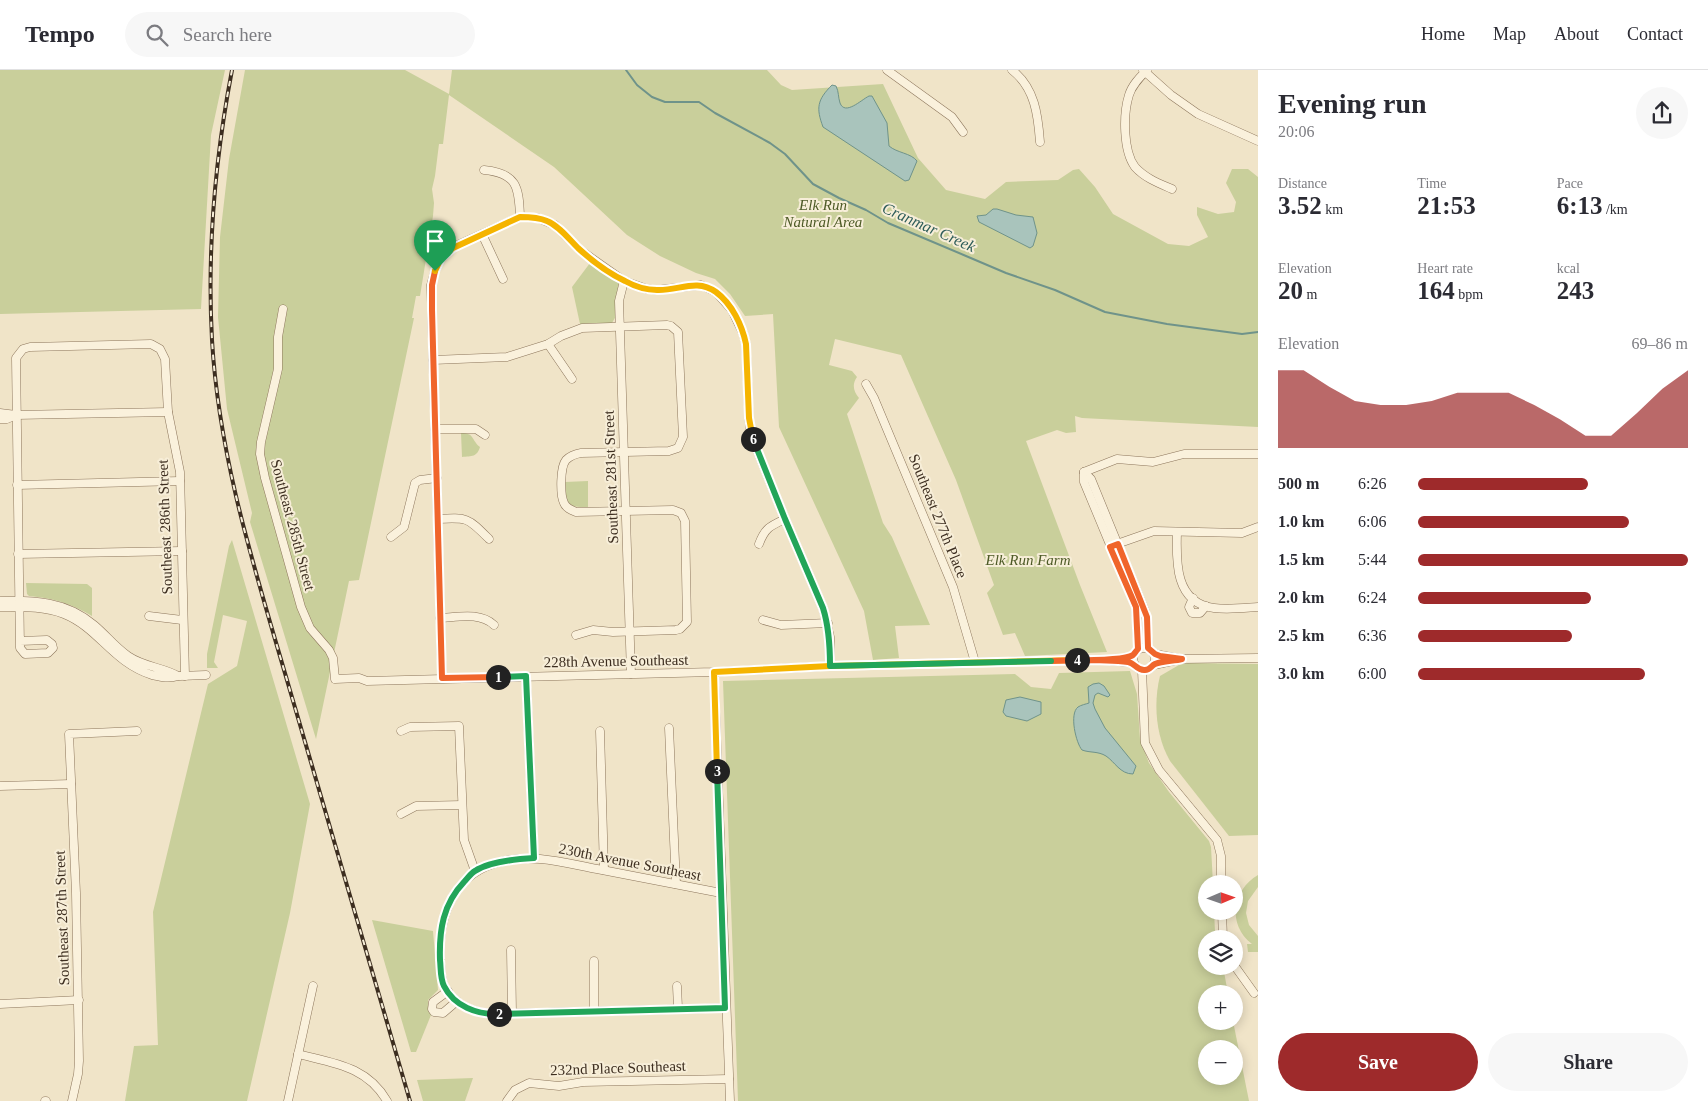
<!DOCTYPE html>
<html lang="en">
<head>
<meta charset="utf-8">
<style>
	body { margin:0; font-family:"Times New Roman",serif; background:#f7f7f7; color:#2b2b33; height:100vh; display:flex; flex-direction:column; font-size:19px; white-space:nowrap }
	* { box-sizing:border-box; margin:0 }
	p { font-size:16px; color:#7c7c81 }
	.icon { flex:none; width:28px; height:28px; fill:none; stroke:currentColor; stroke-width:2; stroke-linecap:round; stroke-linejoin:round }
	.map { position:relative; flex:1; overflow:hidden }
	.panel { display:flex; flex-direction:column; background:#fff; width:450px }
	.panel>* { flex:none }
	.needle { width:32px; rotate:88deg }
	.fabs { position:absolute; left:1198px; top:805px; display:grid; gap:10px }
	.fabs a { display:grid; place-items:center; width:45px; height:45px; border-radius:50%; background:#fff; box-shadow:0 2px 12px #0003; font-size:25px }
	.pin { position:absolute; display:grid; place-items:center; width:42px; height:42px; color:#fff; margin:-51px -21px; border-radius:50% 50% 50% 0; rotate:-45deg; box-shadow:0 0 5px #0007 }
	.pin .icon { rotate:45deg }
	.km { position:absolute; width:25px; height:25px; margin:-12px; border-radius:50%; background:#222; color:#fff; font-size:14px; line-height:25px; text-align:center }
	.round { display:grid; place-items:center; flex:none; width:52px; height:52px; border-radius:26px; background:#f7f7f7 }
	.headline { display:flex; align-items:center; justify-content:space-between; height:85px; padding:0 20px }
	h1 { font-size:28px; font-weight:700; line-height:38px }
	.stats { display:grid; grid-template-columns:repeat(3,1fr); gap:8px; height:85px; padding:5px 20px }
	.stats div { display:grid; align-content:center }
	.stats b { font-size:25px; font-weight:700 }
	.stats small { font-size:14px; font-weight:400 }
	.stats p { font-size:14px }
	.chart { height:140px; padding:10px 20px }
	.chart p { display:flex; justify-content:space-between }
	.chart svg { width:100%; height:90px; margin-top:5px; fill:#9e2a2b; opacity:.7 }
	.action { display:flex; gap:10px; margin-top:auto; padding:10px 20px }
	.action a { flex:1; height:58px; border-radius:30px; background:#9e2a2b; color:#fff; font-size:20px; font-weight:700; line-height:58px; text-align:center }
	.action a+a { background:#f7f7f7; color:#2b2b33 }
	ul { padding:0 20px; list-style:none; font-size:16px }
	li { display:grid; grid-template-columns:80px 60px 1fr; align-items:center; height:38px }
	li i { height:12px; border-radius:6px; background:#9e2a2b }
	header { display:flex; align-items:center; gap:30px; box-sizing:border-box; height:70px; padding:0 25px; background:#fff; border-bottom:1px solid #e1e1e2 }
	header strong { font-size:24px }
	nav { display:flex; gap:28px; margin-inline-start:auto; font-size:18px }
	.search { width:350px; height:45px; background:#f7f7f7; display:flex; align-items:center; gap:12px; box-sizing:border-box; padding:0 18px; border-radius:28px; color:#7c7c81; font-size:19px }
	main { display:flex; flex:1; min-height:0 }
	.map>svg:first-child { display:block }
</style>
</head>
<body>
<header>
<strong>Tempo</strong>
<div class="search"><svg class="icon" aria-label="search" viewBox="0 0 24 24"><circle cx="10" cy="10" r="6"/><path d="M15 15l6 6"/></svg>Search here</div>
<nav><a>Home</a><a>Map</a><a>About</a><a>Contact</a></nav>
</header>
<main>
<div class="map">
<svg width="1258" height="1031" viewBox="0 0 1258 1031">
	<rect width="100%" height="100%" fill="#f0e4c8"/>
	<g fill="#c9cf9b" fill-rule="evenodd">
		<path d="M0,0H225L211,65L201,239L0,244Z"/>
		<path d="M245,0H405L449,24L452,0H767L781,15L792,20L883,14L918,88L946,120L985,129L1006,112L1058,110L1073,100L1079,99L1095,117L1113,144L1168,174L1189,176L1208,167L1197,145V137L1218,144L1234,142L1236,132L1226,113L1232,99H1248L1258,107V357L1082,348L1075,346L1076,362L1066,363L1057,360L1026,371L1080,515L1107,582L1025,586L1015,563L1003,565L987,523L994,515L956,410L901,285L835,269L829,295L852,301L857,307C852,314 853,321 859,328L847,344L883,453L892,467L930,555L895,556L899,588L873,590L864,541L779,357L773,244L745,246L730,224L715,209L696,203L660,186L627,165L554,97L449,25L443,74H439L435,106L432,119L434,133L433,146L420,226H416L412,248H414L359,510L349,511L316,669L250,452L252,443L227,339L218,247L220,167L229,89Z"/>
		<path d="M590,193L619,212L616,246L612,253L580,254L572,217Z"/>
		<path d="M461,363C475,363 471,370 480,377C477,387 472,386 462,387Z"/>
		<path d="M588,411V437C566,438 566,433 565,412Z"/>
		<path d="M232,470L310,734L290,843L247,1031H125L134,976L158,975L153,842L208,614L237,596L247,551L223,545L214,592L218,598H207V584L229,476Z"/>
		<path d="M26,513L87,514L92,518V546C72,534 53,528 29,526L27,524Z"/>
		<path d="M1188,593L1258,594V765L1229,766L1170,691C1156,667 1153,634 1160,606L1179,595Z"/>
		<path d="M1130,601L1137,624L1140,669L1149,693L1169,722L1209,771L1211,777L1213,814H1206V841H1214L1215,862L1218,869H1206V896H1223L1228,924H1206V951H1233L1249,1031H738L723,611L1015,604L1031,617L1051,619L1059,603ZM1206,979H1234V1006H1206Z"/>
		<path d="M1258,805V817L1248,831L1246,843L1249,855L1258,866V882H1248L1247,874H1252C1227,855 1232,820 1258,805Z"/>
		<path d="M372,850L433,861L438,920L428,930V936L431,945L416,982H411Z"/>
		<path d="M473,1008L465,1031H423L417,1010Z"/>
	</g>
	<g fill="#a9c4bc" stroke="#6f938a">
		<path d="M832,15L836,16C839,22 838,27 840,33C845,46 861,30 869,26H872L887,53L889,76C897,83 911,83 917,91L909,110L905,111L823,57C816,38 817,30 832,15Z"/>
		<path d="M993,139H997L1016,145L1033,147L1037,163L1033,176L1030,178L979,152L977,146L986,145Z"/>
		<path d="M1099,613L1104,616L1110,625L1108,627L1098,623L1095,625L1093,633L1095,639L1105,658L1136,696L1133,704C1120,704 1115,692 1106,686C1098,681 1090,683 1082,680C1076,673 1069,644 1078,637C1081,635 1086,634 1089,633L1088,617L1093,614Z"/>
		<path d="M1020,627L1041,632V644L1027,651L1006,646L1003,642L1006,630Z"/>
	</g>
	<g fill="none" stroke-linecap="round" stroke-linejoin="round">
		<path stroke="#6f938a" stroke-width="2" d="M626,0L637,15L652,27L665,32H699L715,43L770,73L785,84L813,114L839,128L866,140L888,153L966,186L1006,203L1055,220L1105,242L1167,254L1242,264L1258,262"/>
		<g stroke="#8d765c" stroke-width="9">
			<g id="minor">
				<path d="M887,0L952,47L963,62"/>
				<path d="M1012,0C1035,18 1038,45 1040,72"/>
				<path d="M1143,0L1171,25L1198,44L1258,71"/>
				<path d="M1147,0C1140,7 1132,15 1129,25C1123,44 1123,81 1135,97C1145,108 1158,113 1172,119"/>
				<path d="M484,100C517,103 519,117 520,147"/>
				<path d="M482,164L503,209"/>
				<path d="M624,211L619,231L631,604"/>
				<path d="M283,239L278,267V299L261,372L260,384L265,408L301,537L310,558L329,580L333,588L335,609L359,608L367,611L714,602L830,596L1068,590H1105L1134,593"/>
				<path d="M548,274L572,309"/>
				<path d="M433,290L507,287L548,274L561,266L582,258L667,255L671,256L678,262L683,367L678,378L669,381L581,383C575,384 570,386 566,390C560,397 560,425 564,433C566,438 571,440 576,442L673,440L681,443L685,451L687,552L680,559L676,560L613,562L593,560L576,565"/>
				<path d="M866,314L874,328L953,517L975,592"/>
				<path d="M0,343L16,345L7,349H0"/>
				<path d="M16,345L168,342"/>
				<path d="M435,359H476L485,365"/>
				<path d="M1084,402L1091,409L1145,541L1147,554L1148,578"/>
				<path d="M1084,402V412L1136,537L1138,579"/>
				<path d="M1084,402L1117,389L1153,392L1184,384H1258"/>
				<path d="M17,415L180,411"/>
				<path d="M438,449C468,447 468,448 489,469"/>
				<path d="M1177,462C1176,492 1175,533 1214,538C1228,540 1244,538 1258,537"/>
				<path d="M391,467L404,457L415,413L420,410L437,408"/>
				<path d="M759,474C765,458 770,456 785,449"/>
				<path d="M1114,475L1154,461L1242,463L1258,457"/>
				<path d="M18,484L182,481"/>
				<path d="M1193,528L1189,537L1192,543H1200L1206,536"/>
				<path d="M0,531C34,530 66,531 94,555C106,565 115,577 128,586C144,597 162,597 178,606C169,609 161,607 152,605C112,592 99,558 64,544C44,536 22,537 0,537"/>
				<path d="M149,546L182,550"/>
				<path d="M440,548C459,547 480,542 494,555"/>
				<path d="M763,550L781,555L828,553"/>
				<path d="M20,571L47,570L52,574L53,578L48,583L25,584L20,578L16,288L23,279L30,277L151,274L160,279L165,289L168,342L180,402L185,606"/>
				<circle cx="1144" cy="589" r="11"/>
				<path d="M1155,584L1181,589L1258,588"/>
				<path d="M1154,595L1177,590"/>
				<path d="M1142,600L1145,673L1159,700L1217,770L1221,786V814"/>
				<path d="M714,602L730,1031"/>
				<path d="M180,606L206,605"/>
				<path d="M526,606L534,788"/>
				<path d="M442,608L431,215L435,201L441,188L453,177L520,147L538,148L555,155L580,180L624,211L647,219L657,220L701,215L716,222L732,240L743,263L746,274L749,349L751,365L785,449L823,538L830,567V596"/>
				<path d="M669,658L676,814"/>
				<path d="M401,661L410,657L459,656L464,770L475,801"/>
				<path d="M600,661L604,800"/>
				<path d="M0,716L71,714"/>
				<path d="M401,744L416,736L462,735"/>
				<path d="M721,823C680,815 638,807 597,799C565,793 532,783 500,792C455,803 439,843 440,886C441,895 440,907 444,916C453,934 472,942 491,944L725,938"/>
				<path d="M1222,841L1223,869"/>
				<path d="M511,880L512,943"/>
				<path d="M594,891V941"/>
				<path d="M1234,895L1254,923"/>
				<path d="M677,916L678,938"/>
				<path d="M448,921L433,932L432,939L434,942L443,943L457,931"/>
				<path d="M0,934L79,930"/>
				<path d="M298,984C333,993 367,996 387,1031"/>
				<path d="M45,1031H46"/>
				<path d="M72,1031L78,1004L79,991L76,823L69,664L137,661"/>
				<path d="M288,1031L313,916"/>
				<path d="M507,1031L515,1020L529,1013L559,1016L583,1012L729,1009"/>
			</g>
		</g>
		<use href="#minor" stroke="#faf1dc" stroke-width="8"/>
		<g stroke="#3d2e20" stroke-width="4">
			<path id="rail" d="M232,0C215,89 207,179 212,270C219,390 256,503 289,617C329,755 370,893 410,1031"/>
		</g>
		<use href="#rail" stroke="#f7eed8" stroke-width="2" stroke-dasharray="5.5" stroke-linecap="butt"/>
	</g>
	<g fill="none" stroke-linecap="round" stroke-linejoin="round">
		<g stroke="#fff" stroke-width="10">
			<path id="split-1" d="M435,201L432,215V240L442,608L498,607"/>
		</g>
		<g stroke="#fff" stroke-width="10">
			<path id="split-2" d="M498,607L526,606L534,788C517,789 490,791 475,801C471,803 468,808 464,812C443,834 439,860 440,890C441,898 440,908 444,916C454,936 477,945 499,944"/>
		</g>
		<g stroke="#fff" stroke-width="10">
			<path id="split-3" d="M499,944L725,938L717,701"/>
		</g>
		<g stroke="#fff" stroke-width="10">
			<path id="split-4" d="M717,701L714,602L830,596L1077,590"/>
		</g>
		<g stroke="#fff" stroke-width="10">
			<path id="split-5" d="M1051,591C1066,590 1123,592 1133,585C1135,583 1136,581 1138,579L1136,537L1110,477L1118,474L1147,547L1148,578L1155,584L1160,586L1182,589C1174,591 1162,591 1155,594C1151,596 1150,600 1145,600C1137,601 1135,593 1128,592C1111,590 1094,590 1077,590"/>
		</g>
		<g stroke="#fff" stroke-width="10">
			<path id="split-6" d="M753,369L785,449L823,538C829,557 830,576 830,596L1051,591"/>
		</g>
		<g stroke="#fff" stroke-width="10">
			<path id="split-7" d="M435,201L441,188L453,178L520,147C529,147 538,147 547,151C559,156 569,169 578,178C591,190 608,203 625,211C634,216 647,220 657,220C679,221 696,208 716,222C732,234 742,255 746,274L749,348L753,369"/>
		</g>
		<use href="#split-1" stroke="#f0652b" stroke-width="6"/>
		<use href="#split-2" stroke="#22a559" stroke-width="6"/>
		<use href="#split-3" stroke="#22a559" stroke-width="6"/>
		<use href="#split-4" stroke="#f5b400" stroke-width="6"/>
		<use href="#split-5" stroke="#f0652b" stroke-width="6"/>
		<use href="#split-6" stroke="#22a559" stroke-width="6"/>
		<use href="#split-7" stroke="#f5b400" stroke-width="6"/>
	</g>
	<g text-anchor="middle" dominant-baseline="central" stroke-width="4" stroke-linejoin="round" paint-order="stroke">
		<g font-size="15" font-style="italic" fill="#4d5a26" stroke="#f7eed8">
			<text x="823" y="135">Elk Run<tspan x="823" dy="17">Natural Area</tspan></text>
			<text x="1028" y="490">Elk Run Farm</text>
		</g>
		<g font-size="15" fill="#3d2e20" stroke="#f7eed8">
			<text transform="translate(611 407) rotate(-92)">Southeast 281st Street</text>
			<text transform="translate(938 446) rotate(68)">Southeast 277th Place</text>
			<text transform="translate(293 455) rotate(75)">Southeast 285th Street</text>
			<text transform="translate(165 457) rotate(-92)">Southeast 286th Street</text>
			<text transform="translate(616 591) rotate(-1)">228th Avenue Southeast</text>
			<text transform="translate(630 792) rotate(11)">230th Avenue Southeast</text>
			<text transform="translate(62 848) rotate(-92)">Southeast 287th Street</text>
			<text transform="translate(618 998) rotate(-2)">232nd Place Southeast</text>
		</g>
		<g font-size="16" font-style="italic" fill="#2f5d5a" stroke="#f7eed8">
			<text transform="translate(929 157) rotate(24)">Cranmar Creek</text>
		</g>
	</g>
</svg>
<div class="fabs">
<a><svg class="needle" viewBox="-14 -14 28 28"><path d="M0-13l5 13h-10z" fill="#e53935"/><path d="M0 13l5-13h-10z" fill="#7c7c81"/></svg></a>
<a><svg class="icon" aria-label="layers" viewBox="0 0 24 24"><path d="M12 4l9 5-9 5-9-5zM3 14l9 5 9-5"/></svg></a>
<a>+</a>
<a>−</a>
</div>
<div class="pin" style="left:435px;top:201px;background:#1e9e55"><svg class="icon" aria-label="arrive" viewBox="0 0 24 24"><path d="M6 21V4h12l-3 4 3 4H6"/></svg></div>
<b class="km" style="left:498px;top:607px">1</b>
<b class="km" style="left:499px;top:944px">2</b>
<b class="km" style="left:717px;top:701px">3</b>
<b class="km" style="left:1077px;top:590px">4</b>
<b class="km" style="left:753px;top:369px">6</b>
</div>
<section class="panel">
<div class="headline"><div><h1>Evening run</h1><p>20:06</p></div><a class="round"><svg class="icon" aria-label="share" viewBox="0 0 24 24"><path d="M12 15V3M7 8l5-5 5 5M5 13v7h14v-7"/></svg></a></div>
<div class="stats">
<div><p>Distance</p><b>3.52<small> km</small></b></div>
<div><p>Time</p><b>21:53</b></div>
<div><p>Pace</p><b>6:13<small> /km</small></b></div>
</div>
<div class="stats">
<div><p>Elevation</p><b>20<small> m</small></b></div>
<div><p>Heart rate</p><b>164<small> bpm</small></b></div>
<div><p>kcal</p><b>243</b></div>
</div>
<div class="chart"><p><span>Elevation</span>69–86 m</p>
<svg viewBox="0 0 160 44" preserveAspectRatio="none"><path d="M0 44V6L10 6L20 14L30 21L40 23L50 23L60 21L70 17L80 17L90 17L100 23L110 30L120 38L130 38L140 27L150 15L160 6V44z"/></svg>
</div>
<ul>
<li><b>500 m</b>6:26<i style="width:63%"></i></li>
<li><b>1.0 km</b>6:06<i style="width:78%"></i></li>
<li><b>1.5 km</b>5:44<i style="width:100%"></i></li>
<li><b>2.0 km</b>6:24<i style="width:64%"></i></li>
<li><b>2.5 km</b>6:36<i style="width:57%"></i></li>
<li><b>3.0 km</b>6:00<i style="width:84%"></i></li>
</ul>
<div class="action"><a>Save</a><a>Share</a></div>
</section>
</main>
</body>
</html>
